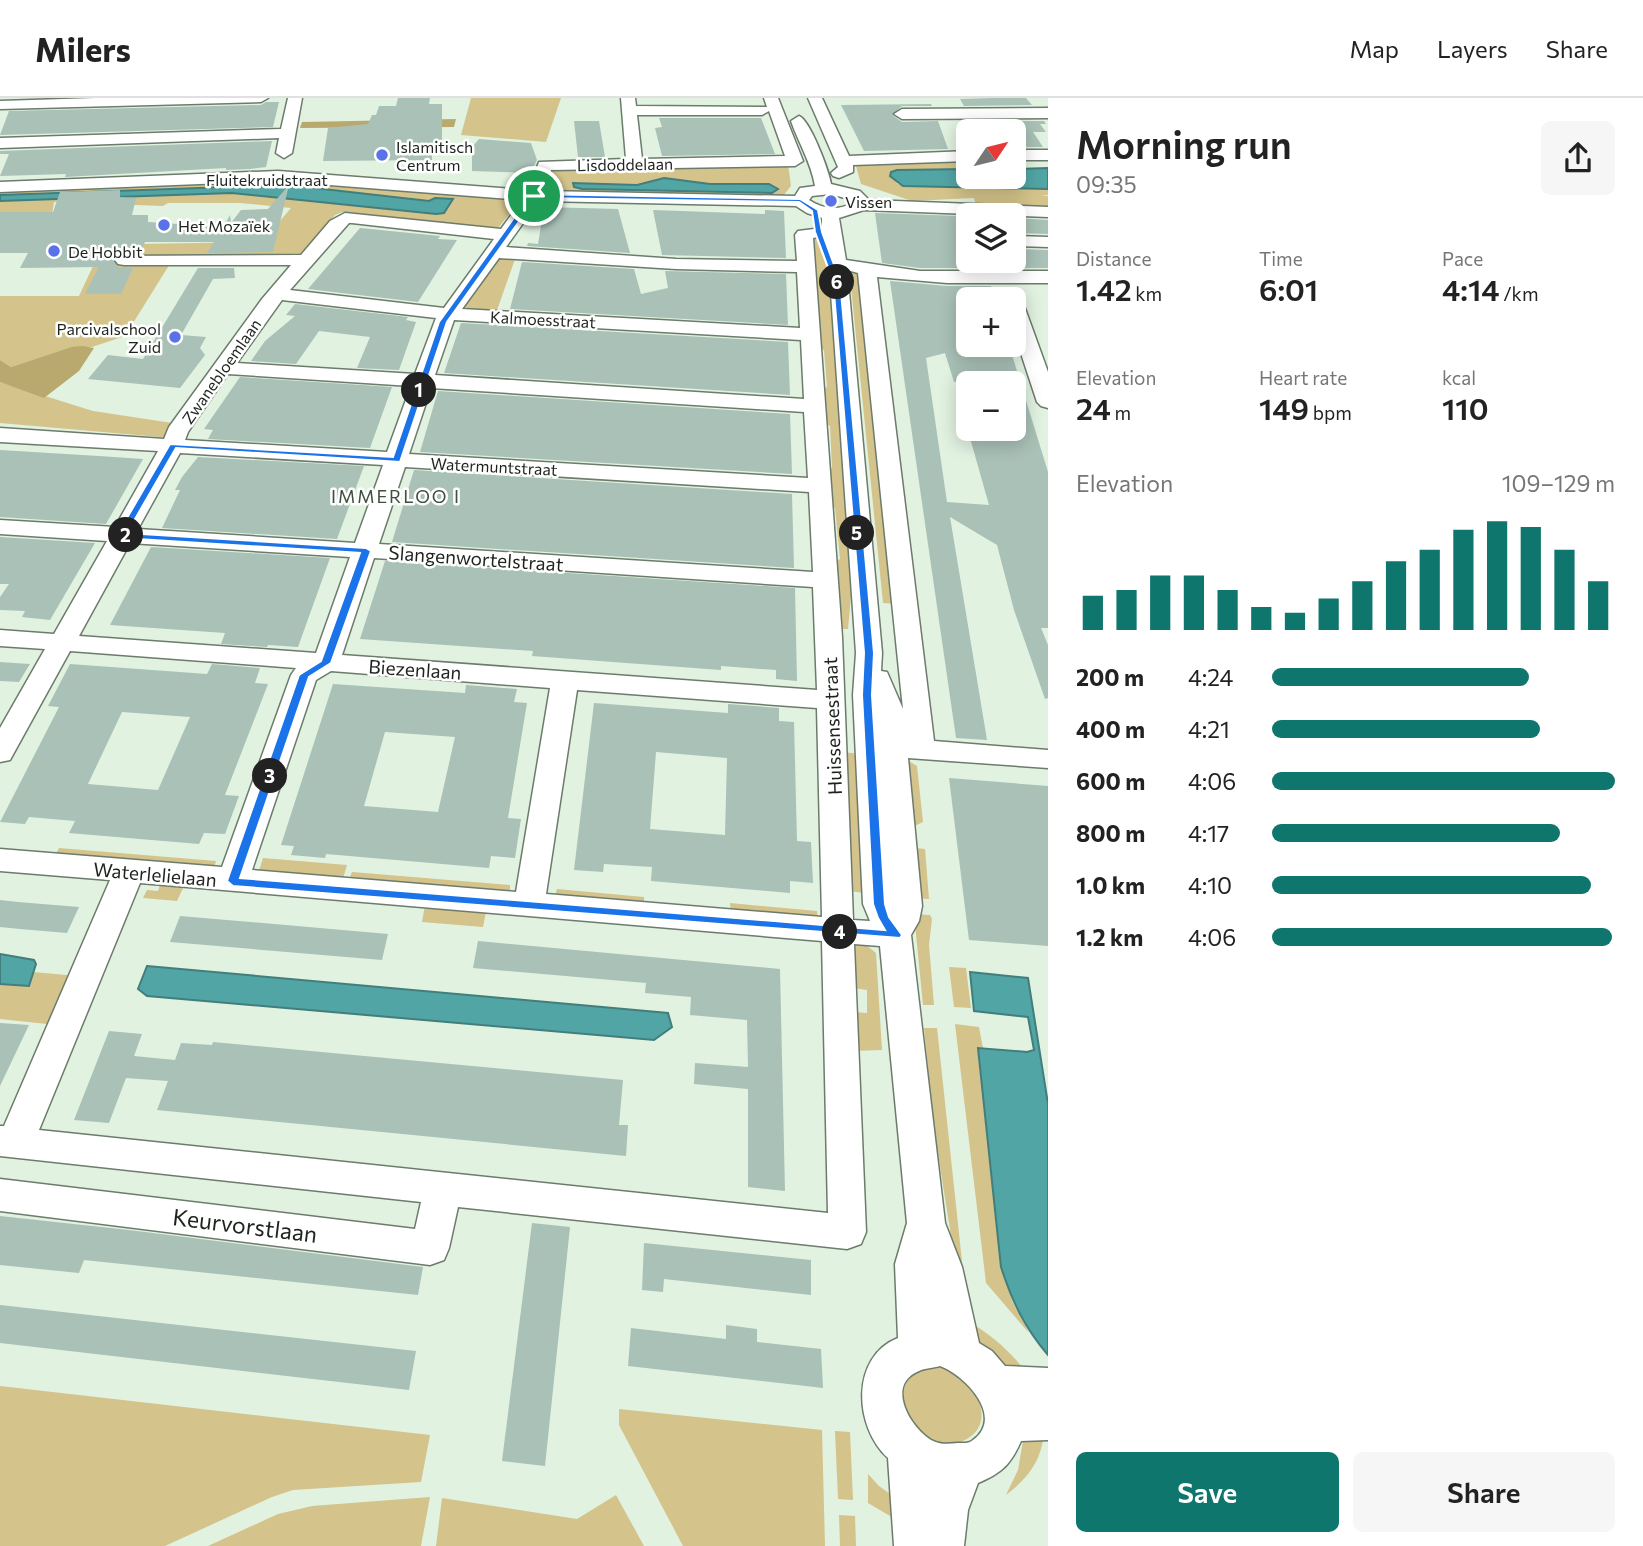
<!DOCTYPE html>
<html lang="en">
<head>
<meta charset="utf-8">
<style>
	body { margin:0; font-family:Commissioner,sans-serif; background:#f6f6f6; color:#222; height:100vh; display:flex; flex-direction:column; font-size:26px; white-space:nowrap }
	* { box-sizing:border-box; margin:0 }
	p { font-size:23px; color:#767676 }
	.icon { flex:none; width:38px; height:38px; fill:none; stroke:currentColor; stroke-width:2; stroke-linecap:round; stroke-linejoin:round }
	.map { position:relative; flex:1; overflow:hidden }
	.details { display:flex; flex-direction:column; background:#fff; width:595px }
	.details>* { flex:none }
	.needle { width:46px; rotate:55deg }
	.tools { position:absolute; left:956px; top:21px; display:grid; gap:14px }
	.tools a { display:grid; place-items:center; width:70px; height:70px; border-radius:10px; background:#fff; box-shadow:0 4px 18px #0003; font-size:35px }
	.pin { position:absolute; display:grid; place-items:center; width:60px; height:60px; color:#fff; margin:-30px; border:4px solid #fff; border-radius:50%; box-shadow:0 2px 7px #0007 }
	.km { position:absolute; width:35px; height:35px; margin:-18px; border-radius:50%; background:#222; color:#fff; font-size:19px; line-height:35px; text-align:center }
	.round { display:grid; place-items:center; flex:none; width:74px; height:74px; border-radius:10px; background:#f6f6f6 }
	.head { display:flex; align-items:center; justify-content:space-between; height:119px; padding:0 28px }
	h1 { font-size:38px; font-weight:600; line-height:52px }
	.metrics { display:grid; grid-template-columns:repeat(3,1fr); gap:10px; height:119px; padding:7px 28px }
	.metrics div { display:grid; align-content:center }
	.metrics b { font-size:30px; font-weight:600 }
	.metrics small { font-size:19px; font-weight:400 }
	.metrics p { font-size:19px }
	.chart { height:196px; padding:14px 28px }
	.chart p { display:flex; justify-content:space-between }
	.chart svg { width:100%; height:126px; margin-top:7px; stroke:#0f766e; stroke-width:6 }
	.primary-button { display:flex; gap:14px; margin-top:auto; padding:14px 28px }
	.primary-button a { flex:1; height:80px; border-radius:10px; background:#0f766e; color:#fff; font-size:28px; font-weight:600; line-height:80px; text-align:center }
	.primary-button a+a { background:#f6f6f6; color:#222 }
	ul { padding:0 28px; list-style:none; font-size:23px }
	li { display:grid; grid-template-columns:112px 84px 1fr; align-items:center; height:52px }
	li i { height:18px; border-radius:9px; background:#0f766e }
	header { display:flex; align-items:center; gap:42px; box-sizing:border-box; height:98px; padding:0 35px; background:#fff; border-bottom:2px solid #e0e0e0 }
	header strong { font-size:33px }
	nav { display:flex; gap:38px; margin-inline-start:auto; font-size:24px }
	main { display:flex; flex:1; min-height:0 }
	.map>svg:first-child { display:block }
</style>
</head>
<body>
<header>
<strong>Milers</strong>
<nav><a>Map</a><a>Layers</a><a>Share</a></nav>
</header>
<main>
<div class="map">
<svg width="1048" height="1448" viewBox="0 0 1048 1448">
	<rect width="100%" height="100%" fill="#e1f2e1"/>
	<g fill="#d4c38a" fill-rule="evenodd">
		<path d="M471,0H561L546,44L461,37Z"/>
		<path d="M968,61V71L897,72V86L1048,91V97H1041L1048,98V110L976,108L974,100L912,103L861,86L856,68Z"/>
		<path d="M788,66L791,88L783,98L548,96L540,91L549,73L554,70ZM664,80L771,95L574,89V86L637,87Z"/>
		<path d="M268,81L516,101L517,106L499,129L492,130L342,114L335,117L296,161L110,158L137,146L262,144L291,110L240,105H168L163,108L54,104L51,123L0,139V103L232,95L436,116V100L429,103L288,87L0,97V92Z"/>
		<path d="M813,138H815L828,173L832,205L853,476L848,531H836L833,466L840,461L835,410L828,406L827,386H833L826,383V374L832,370L830,328L824,325L822,292L827,289L824,252L819,249Z"/>
		<path d="M498,159L515,161L496,215L470,213L465,208Z"/>
		<path d="M100,164H171L125,238L92,249H71L11,269L0,262V198H79L94,166Z"/>
		<path d="M849,169L862,177L858,179L891,498L898,506L883,505Z"/>
		<path d="M0,284L93,313L179,326L171,340L0,325Z"/>
		<path d="M842,654L862,656L873,796L848,793Z"/>
		<path d="M907,662L917,668L923,724L906,732Z"/>
		<path d="M906,749L925,751L929,801L912,800Z"/>
		<path d="M59,750L216,763L214,770L53,761Z"/>
		<path d="M263,760L347,767L342,784L258,776Z"/>
		<path d="M352,774L510,787V797L348,785Z"/>
		<path d="M161,784L185,786L177,803L143,800L147,792L158,793Z"/>
		<path d="M557,791L644,799V809L554,801Z"/>
		<path d="M730,805L817,813L818,823L731,816Z"/>
		<path d="M425,807L486,814L483,829L422,824Z"/>
		<path d="M914,816L930,817L932,821L929,847L934,907H923Z"/>
		<path d="M861,843L876,855L882,952L854,953L853,914L867,915V892L853,890L854,846Z"/>
		<path d="M949,869L966,870L971,910L954,909Z"/>
		<path d="M33,874L78,878L56,927L0,921V886L29,888Z"/>
		<path d="M955,926L979,929L983,950H978L1012,1203L1029,1235L986,1185Z"/>
		<path d="M924,930H937L964,1182H958L933,1024Z"/>
		<path d="M969,1224C994,1238 1011,1255 1029,1277C999,1275 980,1251 969,1224Z"/>
		<path d="M933,1269C940,1270 948,1270 954,1273C977,1287 997,1326 965,1342C920,1364 870,1280 933,1269Z"/>
		<path d="M0,1288L430,1337L421,1384L293,1392L272,1399L165,1448H0Z"/>
		<path d="M619,1311L822,1332L825,1448H683L619,1327Z"/>
		<path d="M835,1333L850,1334L853,1402L838,1401Z"/>
		<path d="M1044,1335C1041,1364 1028,1380 1006,1397L1018,1372L1023,1343Z"/>
		<path d="M868,1376L879,1388L900,1403L902,1425L868,1405Z"/>
		<path d="M616,1397L644,1448H436L442,1400L577,1421Z"/>
		<path d="M430,1399L421,1448H208L278,1416L312,1408Z"/>
		<path d="M839,1417L855,1418L856,1448H840Z"/>
	</g>
	<g fill="#baa96e">
		<path d="M456,21L454,29L300,30L302,24Z"/>
		<path d="M83,248L94,250L79,273L44,300L0,284V262L11,269L71,249Z"/>
	</g>
	<g fill="#52a5a5" stroke="#427e7c" stroke-width="2">
		<path d="M1048,70V91L903,88L890,78L891,74L897,72L968,71V79H1013V71Z"/>
		<path d="M664,80L710,86H769L778,91L772,95L582,91L574,89L573,85L637,87Z"/>
		<path d="M288,87L429,103L435,100L453,101L444,115L436,116L232,95L0,103V97Z"/>
		<path d="M0,856L34,862L36,866L29,888L0,886Z"/>
		<path d="M147,868L668,915L672,929L654,942L147,898L138,891Z"/>
		<path d="M970,874L1028,880L1048,1006V1257C1024,1229 1012,1203 1001,1169L978,950L1027,954L1034,952L1028,919L974,913Z"/>
	</g>
	<g fill="#a9c1b7" fill-rule="evenodd">
		<path d="M398,0H430L429,6H442V56H432V62L323,63L328,30L368,26L372,17H376L379,8H396Z"/>
		<path d="M993,0H1026L1032,7L964,8L960,1Z"/>
		<path d="M266,4H279L273,29L0,37L9,13L261,7Z"/>
		<path d="M931,6L932,8H902L892,17L902,24L938,23L948,51L864,53L841,7Z"/>
		<path d="M659,20H761L775,56L662,58L655,30L662,29Z"/>
		<path d="M574,23H599L605,59H578Z"/>
		<path d="M971,23H1044L1046,26H1040L1046,34H1033L1043,49H1013V33H975Z"/>
		<path d="M479,41L531,45L537,62L530,75L472,73V49Z"/>
		<path d="M272,43L266,69L250,71L226,72V70L65,79L66,76L0,78L9,56H0V53Z"/>
		<path d="M289,87L273,154L207,155L214,144H145L140,155H118L113,160L118,169L133,170L121,196H85L99,169L20,170L28,155H0V114H53L60,94L120,92V99L136,100L132,117H148V124L209,128L211,125L225,126L230,117L231,125L241,112L268,111Z"/>
		<path d="M544,109L618,111L630,155L527,148L528,145L538,146Z"/>
		<path d="M653,112L765,116V112L784,113L786,160L662,157Z"/>
		<path d="M875,115L961,118L968,139V165H984L986,170H920L882,165Z"/>
		<path d="M1015,120L1048,122V136L1013,135V127H1018Z"/>
		<path d="M360,130L440,138L438,141L457,142L418,204L308,191Z"/>
		<path d="M1013,151L1048,152V170H1018L1013,160Z"/>
		<path d="M522,164L634,171L641,196L668,190L665,173L786,176L788,227L510,211Z"/>
		<path d="M198,170H234L235,180L213,181L181,237L206,239L200,250L205,257L180,290L88,281L108,257L143,261Z"/>
		<path d="M890,183L947,188H991L995,201H968V247H1009L1048,374V530H1041L1048,547V600L1045,601L1014,512L997,447L950,419L987,642L956,640ZM945,255L954,284L1013,285L1015,335L968,333L989,407L947,404L926,260Z"/>
		<path d="M295,206L408,219L406,222L416,224L399,272L357,270L370,239L319,233L296,266L251,263L265,243L295,218L286,217Z"/>
		<path d="M461,225L788,244L790,297L444,275Z"/>
		<path d="M240,279L392,289L370,350L208,341L213,332L204,331Z"/>
		<path d="M438,293L790,316L792,376L420,354Z"/>
		<path d="M0,352L99,358L143,361L106,426L0,419Z"/>
		<path d="M198,359L364,368L337,441L162,430L180,392H175L182,379Z"/>
		<path d="M414,372L792,396L794,470L392,444Z"/>
		<path d="M0,439L95,445L50,522L22,519L25,513L0,512V499L9,486H0Z"/>
		<path d="M151,449L330,460L298,549L268,547L267,549L221,546L225,535L110,527Z"/>
		<path d="M385,463L795,490L797,583L776,581V572L721,568V572L532,558L533,553L360,541Z"/>
		<path d="M0,564L14,565L30,566L19,584L0,583Z"/>
		<path d="M70,566L207,576L212,566L260,570L255,585L268,586L225,697L239,698L225,736L204,735L199,746L69,735L75,723L29,719L25,726L0,724L59,609L48,608ZM122,614L190,619L158,692L88,686Z"/>
		<path d="M333,586L465,595L466,587L517,591L514,604L527,605L508,720L521,721L515,760L491,758L489,770L326,756L325,760L291,757L294,748L281,747ZM385,634L455,639L438,714L364,708Z"/>
		<path d="M594,605L728,615V606L779,610V623L794,624L797,743L811,744L813,785L790,783V795L651,783L652,769L604,766L603,774L574,772ZM656,654L727,660L725,737L650,731Z"/>
		<path d="M949,680L1048,688V848L969,842Z"/>
		<path d="M0,802L18,804L79,809L67,835L20,831L0,829Z"/>
		<path d="M180,818L263,825L388,836L382,862L170,844Z"/>
		<path d="M478,843L780,871L785,1093L748,1089V991L694,986L695,965L748,969L747,922L690,917L691,899L645,895L646,885L473,870Z"/>
		<path d="M0,925L29,927L0,988Z"/>
		<path d="M109,933L142,936L134,958L175,962L181,945L212,947L213,944L623,982L619,1027H628L626,1058L157,1012L168,983L126,980L109,1025L74,1022Z"/>
		<path d="M0,1118L129,1132L423,1169L418,1197L84,1162L79,1175L0,1167Z"/>
		<path d="M532,1125L570,1129L545,1368L502,1363Z"/>
		<path d="M644,1145L811,1162V1197L664,1181L663,1194L642,1192Z"/>
		<path d="M0,1207L170,1226L416,1253L409,1292L0,1245Z"/>
		<path d="M726,1227L757,1231V1244L821,1251L823,1290L628,1268L631,1230L726,1241Z"/>
	</g>
	<g fill="none" stroke-linecap="round" stroke-linejoin="round">
		<g stroke="#6c7b6b" stroke-width="3">
			<g id="minor">
				<path d="M95,0H268L261,4L0,11V3Z"/>
				<path d="M288,0H302L292,55L284,60L276,55L279,40L0,50V40L281,31Z"/>
				<path d="M621,0H635L636,8L767,9L764,0H778L803,63L795,68L551,72L544,93L795,98L800,90L815,88C811,64 799,46 791,23L799,18C810,22 829,73 831,86L860,93L869,102L1048,109V119L864,112L839,120L846,162L920,173H1048V185H947L877,179L934,643L1048,652V670L908,660L922,808L919,823L911,837L945,1125L962,1169L979,1245L992,1253L1005,1268L1048,1270V1342L1021,1343C1011,1366 1002,1375 978,1385L968,1412L964,1448H894L888,1360C854,1329 850,1259 898,1240L895,1166L907,1125L880,848L854,846L866,1134L861,1146L847,1151L458,1109L449,1150L444,1162L430,1167L0,1113V1081L415,1131L421,1104L0,1058V1028H4L110,782L0,773V751L222,769L291,577L296,570L70,553L10,662L0,664V630L45,551L0,548V532L54,536L107,443L0,436V422L115,429L158,353L0,344V330L164,341L169,329L262,201L291,167H124L118,166L115,162L118,158L301,157L330,123L345,115L501,131L522,102L278,83L0,94V84L278,73L528,92L539,64L626,61ZM769,13L785,58L642,61L637,17H762ZM831,96L848,101L852,105C838,113 823,111 809,102L812,98ZM539,103L796,108L807,115L822,120V130L798,133L795,137L797,163L676,161L506,149ZM349,125H352L494,141L444,210L290,192ZM824,138L829,166L856,555L853,597L863,806L870,823L853,822L842,539L813,140ZM499,160L676,171L797,174L800,230L462,211ZM847,172L858,175L903,611L887,574L881,573L882,555ZM282,202L436,220L415,276L237,265ZM454,222L801,242L804,301L435,277ZM228,276L411,288L387,354L185,342L188,334ZM431,290L804,314L808,380L409,356ZM180,355L383,367L355,445L138,431ZM405,369L809,394L813,474L379,446ZM130,445L350,459L316,555L79,538ZM374,460L813,489L817,592L342,557ZM331,573L550,590L516,794L252,772L316,582ZM577,592L817,610L822,819L546,796ZM140,785L822,843L828,1115L39,1032ZM940,1268C965,1277 1005,1319 973,1342C969,1346 963,1345 958,1345C948,1346 940,1347 931,1342C910,1329 885,1287 919,1273C925,1270 933,1270 940,1268Z"/>
				<path d="M808,0H822L849,58L968,53V63L853,67V74L839,80L833,78L831,75L838,69Z"/>
				<path d="M1048,10V20L902,21L894,16L902,11Z"/>
				<rect x="1013" y="52" width="35" height="10"/>
				<path d="M1013,138L1048,139V149L1013,148Z"/>
				<path d="M1013,196L1022,202L1048,274V310L1041,308L1037,304L1013,231V201H1004Z"/>
			</g>
		</g>
		<use href="#minor" fill="#fff" fill-rule="evenodd"/>
	</g>
	<path fill="#1a73e8" stroke="#fff" stroke-width="2" fill-rule="evenodd" d="M531,96L800,101L818,112L822,134L840,183L874,555L872,597L885,806L889,819L902,837L900,840L233,788L227,783L299,577L321,563L360,455L121,440L117,437L170,346L393,359L439,224ZM536,100L799,104L812,113L815,134L833,183L864,555L862,597L873,806L878,820L885,832L240,780L309,579L331,565L371,453L366,450L127,435L176,350L400,364L447,224Z"/>
	<g fill="#5972e8" stroke="#fff" stroke-width="2.5">
		<circle cx="382" cy="57" r="7"/>
		<circle cx="831" cy="103" r="7"/>
		<circle cx="164" cy="127" r="7"/>
		<circle cx="54" cy="153" r="7"/>
		<circle cx="175" cy="239" r="7"/>
	</g>
	<g text-anchor="middle" dominant-baseline="central" stroke-width="5" stroke-linejoin="round" paint-order="stroke">
		<g font-size="16" fill="#1d231d" stroke="#fff" text-anchor="start">
			<text x="396" y="48">Islamitisch<tspan x="396" dy="18">Centrum</tspan></text>
			<text x="845" y="103">Vissen</text>
			<text x="178" y="127">Het Mozaïek</text>
			<text x="68" y="153">De Hobbit</text>
			<text x="161" y="230" text-anchor="end">Parcivalschool<tspan x="161" dy="18">Zuid</tspan></text>
		</g>
		<g font-size="16" fill="#1d231d" stroke="#fff">
			<text transform="translate(625 66) rotate(-1)">Lisdoddelaan</text>
			<text x="267" y="81">Fluitekruidstraat</text>
			<text transform="translate(543 221) rotate(3)">Kalmoesstraat</text>
			<text transform="translate(221 273) rotate(-55)">Zwanebloemlaan</text>
			<text transform="translate(494 368) rotate(3)">Watermuntstraat</text>
		</g>
		<g font-size="18" letter-spacing="2" fill="#404e40" stroke="#fff">
			<text x="396" y="398">IMMERLOO I</text>
		</g>
		<g font-size="19" fill="#1d231d" stroke="#fff">
			<text transform="translate(476 460) rotate(4)">Slangenwortelstraat</text>
			<text transform="translate(415 571) rotate(4)">Biezenlaan</text>
			<text transform="translate(832 628) rotate(-92)">Huissensestraat</text>
			<text transform="translate(155 776) rotate(5)">Waterlelielaan</text>
		</g>
		<g font-size="23" fill="#1d231d" stroke="#fff">
			<text transform="translate(245 1127) rotate(7)">Keurvorstlaan</text>
		</g>
	</g>
</svg>
<div class="tools">
<a><svg class="needle" viewBox="-14 -14 28 28"><path d="M0-13l5 13h-10z" fill="#e53935"/><path d="M0 13l5-13h-10z" fill="#767676"/></svg></a>
<a><svg class="icon" aria-label="layers" viewBox="0 0 24 24"><path d="M12 4l9 5-9 5-9-5zM3 14l9 5 9-5"/></svg></a>
<a>+</a>
<a>−</a>
</div>
<div class="pin" style="left:534px;top:98px;background:#1e9e55"><svg class="icon" aria-label="arrive" viewBox="0 0 24 24"><path d="M6 21V4h12l-3 4 3 4H6"/></svg></div>
<b class="km" style="left:419px;top:292px">1</b>
<b class="km" style="left:126px;top:437px">2</b>
<b class="km" style="left:270px;top:678px">3</b>
<b class="km" style="left:840px;top:834px">4</b>
<b class="km" style="left:857px;top:435px">5</b>
<b class="km" style="left:837px;top:184px">6</b>
</div>
<section class="details">
<div class="head"><div><h1>Morning run</h1><p>09:35</p></div><a class="round"><svg class="icon" aria-label="share" viewBox="0 0 24 24"><path d="M12 15V3M7 8l5-5 5 5M5 13v7h14v-7"/></svg></a></div>
<div class="metrics">
<div><p>Distance</p><b>1.42<small> km</small></b></div>
<div><p>Time</p><b>6:01</b></div>
<div><p>Pace</p><b>4:14<small> /km</small></b></div>
</div>
<div class="metrics">
<div><p>Elevation</p><b>24<small> m</small></b></div>
<div><p>Heart rate</p><b>149<small> bpm</small></b></div>
<div><p>kcal</p><b>110</b></div>
</div>
<div class="chart"><p><span>Elevation</span>109–129 m</p>
<svg viewBox="0 0 160 44" preserveAspectRatio="none"><path d="M5 44V32M15 44V30M25 44V25M35 44V25M45 44V30M55 44V36M65 44V38M75 44V33M85 44V27M95 44V20M105 44V16M115 44V9M125 44V6M135 44V8M145 44V16M155 44V27"/></svg>
</div>
<ul>
<li><b>200 m</b>4:24<i style="width:75%"></i></li>
<li><b>400 m</b>4:21<i style="width:78%"></i></li>
<li><b>600 m</b>4:06<i style="width:100%"></i></li>
<li><b>800 m</b>4:17<i style="width:84%"></i></li>
<li><b>1.0 km</b>4:10<i style="width:93%"></i></li>
<li><b>1.2 km</b>4:06<i style="width:99%"></i></li>
</ul>
<div class="primary-button"><a>Save</a><a>Share</a></div>
</section>
</main>
</body>
</html>
